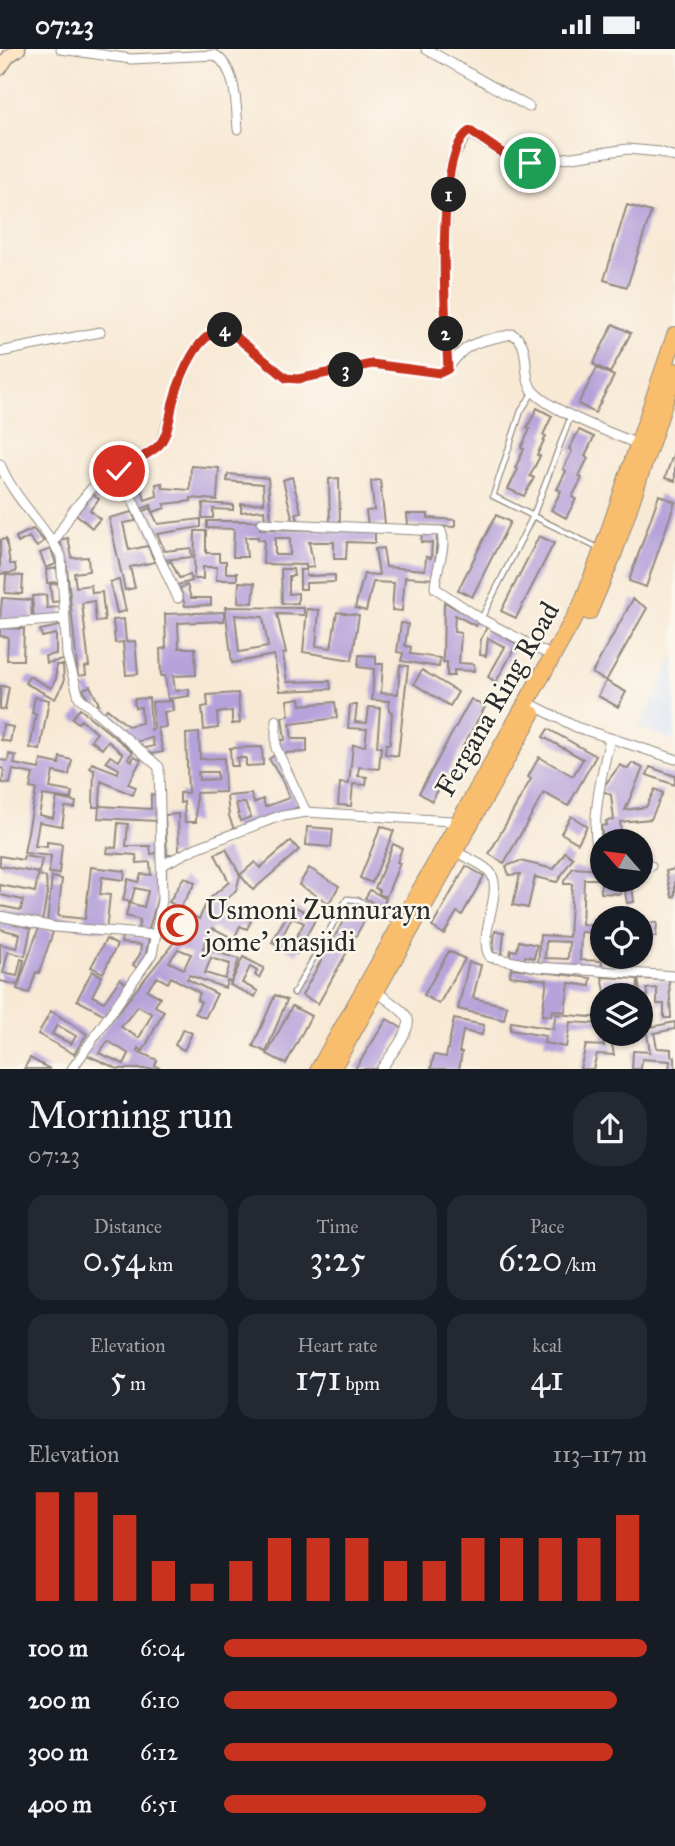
<!DOCTYPE html>
<html lang="en">
<head>
<meta charset="utf-8">
<style>
	body { margin:0; font-family:"IM FELL Great Primer",serif; background:#242831; color:#f1f3f6; height:100vh; display:flex; flex-direction:column; font-size:26px; white-space:nowrap }
	* { box-sizing:border-box; margin:0 }
	p { font-size:23px; color:#9ea1a6 }
	.icon { flex:none; width:38px; height:38px; fill:none; stroke:currentColor; stroke-width:2; stroke-linecap:round; stroke-linejoin:round }
	.map { position:relative; height:1020px; overflow:hidden }
	.drawer { display:flex; flex-direction:column; background:#171b24; flex:1 }
	.drawer>* { flex:none }
	.needle { width:46px; rotate:298deg }
	.buttons { position:absolute; left:590px; top:780px; display:grid; gap:14px }
	.buttons a { display:grid; place-items:center; width:63px; height:63px; border-radius:50%; background:#171b24; box-shadow:0 2px 5px #0004; font-size:35px }
	.pin { position:absolute; display:grid; place-items:center; width:60px; height:60px; color:#fff; margin:-30px; border:4px solid #fff; border-radius:50%; box-shadow:0 2px 7px #0007 }
	.km { position:absolute; width:35px; height:35px; margin:-18px; border-radius:50%; background:#222; color:#fff; font-size:19px; line-height:35px; text-align:center }
	.round { display:grid; place-items:center; flex:none; width:74px; height:74px; border-radius:28px; background:#242831 }
	.headline { display:flex; align-items:center; justify-content:space-between; height:119px; padding:0 28px }
	h1 { font-size:38px; font-weight:600; line-height:52px }
	.metrics { display:grid; grid-template-columns:repeat(3,1fr); gap:10px; height:119px; padding:7px 28px }
	.metrics div { display:grid; align-content:center; border-radius:18px; background:#242831; text-align:center }
	.metrics b { font-size:35px; font-weight:600 }
	.metrics small { font-size:19px; font-weight:400 }
	.metrics p { font-size:19px }
	.chart { height:196px; padding:14px 28px }
	.chart p { display:flex; justify-content:space-between }
	.chart svg { width:100%; height:126px; margin-top:7px; stroke:#c8321e; stroke-width:6 }
	ul { padding:0 28px; list-style:none; font-size:23px }
	li { display:grid; grid-template-columns:112px 84px 1fr; align-items:center; height:52px }
	li i { height:18px; border-radius:9px; background:#c8321e }
	.status { display:flex; justify-content:space-between; align-items:center; height:49px; padding:0 35px; background:#171b24; direction:ltr }
	.status svg { height:19px; fill:currentColor }
	.map>svg:first-child { display:block }
</style>
</head>
<body>
<div class="status"><b>07:23</b><svg viewBox="0 0 49 12"><path d="M0 12V9h3v3zM5 12V6h3v6zM10 12V3h3v9zM15 12V0h3v12zM26 1h20v11H26zM47 4h2v5h-2z"/></svg></div>
<div class="map">
<svg width="675" height="1020" viewBox="0 0 675 1020">
	<rect width="100%" height="100%" fill="#fbf7ec"/>
	<filter id="ink" filterUnits="userSpaceOnUse"><feTurbulence type="fractalNoise" baseFrequency=".0143" numOctaves="2"/><feDisplacementMap in="SourceGraphic" scale="14" xChannelSelector="R" yChannelSelector="G"/><feConvolveMatrix kernelMatrix="1 2 1 2 8 2 1 2 1" color-interpolation-filters="sRGB"/></filter>
	<filter id="wash" filterUnits="userSpaceOnUse"><feTurbulence type="fractalNoise" baseFrequency=".00686" numOctaves="4" result="noise"/><feDisplacementMap in="SourceGraphic" scale="28" xChannelSelector="R" yChannelSelector="G"/><feGaussianBlur stdDeviation="1.57" result="paint"/><feColorMatrix in="noise" values="0 0 0 0 0 0 0 0 0 0 0 0 0 0 0 0 0 1.4 0 .05"/><feComposite in="paint" operator="in"/></filter>
	<g filter="url(#wash)">
		<rect width="100%" height="100%" fill="#f8e9d5"/>
		<path fill="#cddbfa" d="M675,606V692L639,678Z"/>
		<g id="blocks">
			<g fill="#b6a2da" fill-rule="evenodd">
				<path d="M627,156L651,163L627,238L604,231Z"/>
				<path d="M613,275L631,284L610,324L593,315Z"/>
				<path d="M597,319L614,327L595,364L578,355Z"/>
				<path d="M537,359L552,367L543,386L546,387L537,406L540,407L530,427L534,429L524,447L508,440L518,420L515,419L524,400L521,399L530,380L527,379Z"/>
				<path d="M579,381L594,388L585,407L588,409L579,427L582,429L572,448L576,450L566,469L551,461L561,442L557,440L566,422L563,420L572,402L569,400Z"/>
				<path d="M675,400V432L665,429Z"/>
				<path d="M191,417L219,419L217,451L191,449V452L164,455L165,459L153,463L151,456L138,461L132,442L141,438L145,451L157,447L156,435L162,434L163,439L190,441Z"/>
				<path d="M228,425L268,429L271,471H265L264,461L241,463V455L264,454L263,435L227,432Z"/>
				<path d="M292,428L301,463L296,464L298,471L293,472L283,431Z"/>
				<path d="M339,429L340,475H330L329,430Z"/>
				<path d="M380,431L385,475L368,477L366,462L374,461L371,432Z"/>
				<path d="M93,445L99,450L90,461L100,470L92,479L76,465Z"/>
				<path d="M659,446L675,453L646,538L629,532Z"/>
				<path d="M203,454L233,456V461L213,460V469H202Z"/>
				<path d="M150,459L158,475L201,470V478L157,485L165,502L191,499L192,508L162,511L139,464Z"/>
				<path d="M132,463L136,472L123,474L129,501L148,497L155,513L130,518L135,539L125,541L109,469Z"/>
				<path d="M407,465H428V469L455,471V478L408,476Z"/>
				<path d="M496,466L510,473L472,548L458,541Z"/>
				<path d="M207,472H260V480L375,482V494L347,493L346,510H334V493H309L314,518L306,519V516L263,515L264,491H258V488H245L247,508H233L234,480L207,479ZM275,489H290V506H275Z"/>
				<path d="M33,480L44,492L37,498L29,488L18,494L16,488Z"/>
				<path d="M195,482H206V504H219V512H226V524H237V531H216L217,518H203V530H194Z"/>
				<path d="M422,485L437,486L434,530L405,528L402,562L392,561L394,534L373,533L366,562L355,559L364,525L379,526L375,500L383,499L386,518L425,521L426,508L431,509L432,494L421,493Z"/>
				<path d="M539,487L554,494L516,569L501,562Z"/>
				<path d="M68,489L72,509L88,508L89,522L74,524L76,538L91,536L92,544L102,543L105,572L96,573L94,552L82,554L89,617L85,618L86,626L78,627L67,519L60,491Z"/>
				<path d="M6,490L10,515H15L16,523L0,525V491Z"/>
				<path d="M51,500L56,515L46,519L40,504Z"/>
				<path d="M171,512L179,529L190,526L192,532L174,537L164,515Z"/>
				<path d="M57,519L59,533L47,534L46,521Z"/>
				<path d="M281,520H293L294,527H289V545L298,544V554L282,555Z"/>
				<path d="M300,521H306V527L335,526V533L306,534V540H300Z"/>
				<path d="M6,526L23,527L22,545L5,544Z"/>
				<path d="M119,531L126,562L117,564L110,533Z"/>
				<path d="M239,533L255,534L253,554L238,553Z"/>
				<path d="M60,534L62,552L52,553L50,535Z"/>
				<path d="M187,536L191,549H211V556L185,557L180,539Z"/>
				<path d="M46,546L47,559L61,558L62,568L34,571L32,547Z"/>
				<path d="M2,549L31,551L32,570L0,571Z"/>
				<path d="M633,550L647,559L606,632L592,624Z"/>
				<path d="M444,553L478,572L476,577L455,566L454,583L461,584L459,614L474,615V622L454,621V627H447V613H443Z"/>
				<path d="M225,558L304,559V566L277,565L286,604L283,605L287,633L330,632L331,640L280,642L274,606L232,614ZM235,566L263,568L268,598L239,603Z"/>
				<path d="M307,560L319,561L316,597L331,599L337,563L359,566L352,611L303,603Z"/>
				<path d="M224,563V572L178,574L179,599H195L196,626L173,627L175,642L189,640V647L168,650L165,627H161L160,600L166,599L165,565Z"/>
				<path d="M124,570L126,593L135,592L138,625L126,626L123,593L115,594L113,571Z"/>
				<path d="M401,574L408,575L405,597L411,598L410,605L440,609L439,618L401,612L403,604L397,603Z"/>
				<path d="M64,576V611L46,614L45,607L56,605V585L42,588L40,581Z"/>
				<path d="M487,578L517,595L496,633L488,628L505,598L488,589L486,607L480,606L481,590Z"/>
				<path d="M0,579L24,580L23,611H7L8,588L0,587Z"/>
				<path d="M359,606L376,607V615H383L381,644L398,645L400,616L408,617L398,707L385,705L386,695H390L392,663L389,662V652L372,651L374,620L358,618Z"/>
				<path d="M56,616H63L64,633L55,650L25,634L29,627L51,639L56,630Z"/>
				<path d="M422,621L458,643L450,657L414,635Z"/>
				<path d="M606,632L626,643L618,658L598,647Z"/>
				<path d="M0,637L9,638L5,661L0,660Z"/>
				<path d="M90,637L99,655L92,658L83,640Z"/>
				<path d="M238,644L240,674L232,675V662L217,664L218,679L204,681L202,658L208,657L207,646Z"/>
				<path d="M35,648L49,651L40,701L30,699L36,665L32,664Z"/>
				<path d="M149,649L151,681L154,680L152,653L172,652L173,662L164,663L166,678L158,679L163,703L146,706L141,700L154,697L152,689L135,693L102,666L107,660L128,677L142,674L141,658L135,659L134,650Z"/>
				<path d="M300,649L301,656L335,653L337,669L290,675L292,690H307V703L281,704V691H285L282,668L289,667L287,651Z"/>
				<path d="M471,650L485,658L432,752L419,744Z"/>
				<path d="M350,656H357L355,673L367,674L369,658L380,659L377,698H381L379,720L359,718L358,727L367,728L366,736L353,735L351,757L338,756L340,734L349,735L353,696L365,697L367,680L348,679Z"/>
				<path d="M80,660L133,703L128,709L132,712L134,707L141,711L128,735L136,738L133,746L101,732L100,757L151,760V745L156,746L157,772L98,769L99,758H93L94,721L90,719L92,714L118,724L119,720L106,713L110,707L119,712L123,705L108,692L102,700L91,691L97,684L81,671L78,674L72,669Z"/>
				<path d="M3,676L13,678L10,693L1,691Z"/>
				<path d="M548,680L596,707L568,757L544,744L504,814L489,805L531,730L528,728L539,708L573,727L583,710L543,688Z"/>
				<path d="M199,684L200,710L224,709L225,743L196,744V773H185L184,753L180,754V744H188L186,685ZM198,723H217V730L199,731Z"/>
				<path d="M262,698L263,716L246,717V709H237L238,717H231L230,699Z"/>
				<path d="M9,705L16,707L14,715L39,720L41,711L59,715L60,708L72,711L69,726L53,723L50,739L72,743L71,750L43,746L39,766L53,769L57,749L76,753L75,759L65,758L62,777L39,773L35,797L47,798V793L62,795L59,825L49,824L51,807L24,804L36,740L30,739L33,725L13,721L10,735L2,734L4,720L0,719V711L8,712Z"/>
				<path d="M275,706L299,758L235,783L229,767L227,747L251,745L254,754L263,750L265,758L289,749L282,731L269,710ZM236,754H245L251,768L240,772Z"/>
				<path d="M632,714L643,719L625,761L646,758L655,740L663,744L651,770L620,773L622,793L603,791L601,777L607,776L606,772L614,771L611,746L601,741L620,716L628,720Z"/>
				<path d="M650,718L675,727V736L647,726Z"/>
				<path d="M178,765L179,806H167L165,766Z"/>
				<path d="M571,767L587,777L578,794L561,784Z"/>
				<path d="M118,774L128,775L126,797H150L151,805L158,804L161,837L148,883L138,880L140,871L126,867L129,854L144,858L148,842L135,839L131,853L123,851L128,830L138,833L141,825L151,826L150,813L137,814L136,806L107,804L108,798L116,799Z"/>
				<path d="M381,777L394,782L372,834L360,829Z"/>
				<path d="M307,778L333,780L331,798L306,796Z"/>
				<path d="M291,792L299,801L253,841L240,826L255,813L260,819Z"/>
				<path d="M393,795L402,799L397,813L400,814L386,848L379,845L380,841L375,839Z"/>
				<path d="M226,800L240,826L236,842L220,856L251,872L247,880L240,877L234,890L213,879L203,899L239,910L231,933L227,932L225,939L189,926L187,930L217,945L205,969L195,964L201,953L197,951L200,944L171,928L168,934L157,928L147,941L160,948L155,957L164,962L143,1002L138,999L137,1002L157,1011L155,1017L162,1020H118L85,1005L175,892L158,882L173,855L169,853L184,828L195,834L180,859L199,870L208,851L229,833L215,805ZM178,900L191,905L184,920L169,913ZM211,909L230,915L225,930L205,924ZM138,957L152,965L139,989L121,978ZM108,992L129,1005L124,1015L99,1004Z"/>
				<path d="M565,803L573,809L557,833L535,828L528,859L513,856L520,825L509,826L506,817L520,812L554,820Z"/>
				<path d="M0,807L23,811L24,807L42,810L39,824L0,817Z"/>
				<path d="M466,817L484,827L462,866L457,863L444,885L432,878Z"/>
				<path d="M91,818L125,822L124,831L102,828L100,845L110,846L106,882L47,875L52,828L62,830L58,867L85,870Z"/>
				<path d="M309,819L339,837L329,854L299,836Z"/>
				<path d="M573,819L602,821V830H584L582,876H594L595,870L602,871V884L581,883L580,911L602,912L601,920L538,917L540,886L569,888L572,835H564V832ZM546,892L569,893L568,910L545,909Z"/>
				<path d="M675,820V847L672,848L666,822Z"/>
				<path d="M38,826L46,828L47,845L42,873L0,865V857L21,861L23,851L0,846V836L35,843Z"/>
				<path d="M601,831L621,835V845L601,844Z"/>
				<path d="M632,836L634,853L627,854L624,837Z"/>
				<path d="M370,841L386,850L381,858L365,849Z"/>
				<path d="M292,856L316,869L297,905L272,893ZM292,868L304,874L293,894L282,888Z"/>
				<path d="M351,858L367,867L318,955L302,946Z"/>
				<path d="M0,871L31,879L25,907L8,903L3,924L17,927L21,910L24,911L18,936L0,932V895L17,899L20,885L0,880Z"/>
				<path d="M640,873L657,874L656,888L640,887Z"/>
				<path d="M39,878L53,883L39,924L36,923L29,944L17,940Z"/>
				<path d="M495,882L504,883L502,905L493,904Z"/>
				<path d="M122,886L149,888L145,911L139,920L133,916L140,905L141,896L121,894Z"/>
				<path d="M106,890L117,896L103,924L91,918Z"/>
				<path d="M519,892L537,896L534,909L525,907L524,912L509,910L511,901L517,902Z"/>
				<path d="M449,902L465,910L439,955L424,946Z"/>
				<path d="M243,908L264,919L259,929L255,926L257,922L250,918L242,934L258,942L255,948L230,936Z"/>
				<path d="M469,913L481,916L473,949L507,957L504,971L458,960Z"/>
				<path d="M511,919L591,929L590,937L569,934L565,963L552,961L551,967L542,966L547,931L510,927Z"/>
				<path d="M92,922L102,927L92,947L104,953L120,930L127,935L105,966L77,951Z"/>
				<path d="M602,928L638,930L637,947H630L631,939H614L615,947H606Z"/>
				<path d="M638,930L669,931L671,969H664V955H657V939L646,940L653,976L645,977Z"/>
				<path d="M275,946L287,951L266,1003L253,997Z"/>
				<path d="M292,957L311,967L286,1015L267,1005Z"/>
				<path d="M51,962L87,985L74,1005L38,985ZM57,976L76,987L71,995L52,985Z"/>
				<path d="M556,965L602,969V975L570,973L566,998L544,994L545,987L510,981L511,973L553,980Z"/>
				<path d="M387,970L403,980L378,1020H355Z"/>
				<path d="M454,970L484,976L482,986L463,982L459,1003H462L459,1020H431L434,1006L446,1008Z"/>
				<path d="M675,973V980L654,984L657,999L671,1000V1007L675,1008V1020H669L670,1012L642,1010L641,1020H632L633,1002L650,1003L646,979Z"/>
				<path d="M183,980L192,984L184,1001L175,996Z"/>
				<path d="M602,985H610L614,1006L597,1005L593,1020H580L586,996L604,997Z"/>
				<path d="M30,1009L50,1020H24Z"/>
			</g>
		</g>
	</g>
	<g filter="url(#ink)">
		<use href="#blocks" fill-opacity="0" stroke="#928a80" stroke-width="2"/>
		<g fill="none" stroke-linecap="round" stroke-linejoin="round">
			<g stroke="#928a80" stroke-width="7">
				<g id="lane">
					<path d="M533,343L521,362L493,447L533,467L571,367"/>
					<path d="M481,570L533,467L598,499"/>
					<path d="M294,944L347,850L358,851L397,873"/>
				</g>
			</g>
			<g stroke="#928a80" stroke-width="11">
				<g id="street">
					<path d="M61,0L131,10L215,6C237,20 236,57 238,80"/>
					<path d="M426,0L529,58"/>
					<path d="M0,303L100,283"/>
					<path d="M448,320L443,212L447,163L452,111L468,83L510,109L530,114L628,100L660,103L675,108"/>
					<path d="M0,415C14,450 43,474 61,507L67,606L79,648L159,718L162,851L152,905L72,1020"/>
					<path d="M119,422L178,549"/>
					<path d="M262,474L441,482C448,497 435,522 435,539L481,570L552,607"/>
					<path d="M54,493L72,463L91,440L159,396C174,369 186,272 230,282L286,329L298,330L372,315L440,324C451,318 455,308 464,301C476,291 497,289 512,285C534,296 519,328 535,344C555,364 610,383 637,395"/>
					<path d="M0,575L64,570"/>
					<path d="M527,653L576,678L675,710"/>
					<path d="M276,671V699L306,763"/>
					<path d="M456,803C466,808 481,814 489,822C506,839 476,888 490,908L538,918L675,927"/>
					<path d="M602,809C586,789 604,714 610,690"/>
					<path d="M162,816L196,799L277,768L306,763L451,772L456,775"/>
					<path d="M640,817H651"/>
					<path d="M0,867L54,878L156,886"/>
					<path d="M377,943C386,950 403,960 408,970C412,981 388,1010 381,1020"/>
				</g>
			</g>
			<g stroke="#928a80" stroke-width="15">
				<path id="secondary" d="M0,20L9,7L19,0"/>
			</g>
			<g stroke="#928a80" stroke-width="18">
				<g id="highway">
					<path d="M589,563L614,504L675,322"/>
					<path d="M319,1020L581,557L606,491L675,286"/>
					<path d="M332,1020L532,665"/>
				</g>
			</g>
			<use href="#lane" stroke="#fff" stroke-width="4.5"/>
			<use href="#street" stroke="#fff" stroke-width="9"/>
			<use href="#secondary" stroke="#fde5c5" stroke-width="12"/>
			<use href="#highway" stroke="#f9be6d" stroke-width="16"/>
		</g>
	</g>
	<g fill="none" stroke-linecap="round" stroke-linejoin="round" filter="url(#ink)">
		<g stroke="#fff" stroke-width="14">
			<path id="route" d="M119,422C130,414 154,403 160,395C169,383 170,366 173,353C180,329 199,275 229,282L286,329L298,330L372,315L440,324L448,320C446,280 433,100 470,82L510,109L530,114"/>
		</g>
		<use href="#route" stroke="#c8321e" stroke-width="9"/>
	</g>
	<defs>
		<g id="mosque-ring" transform="scale(2.0125)"><circle r="9.5" fill="#fbf7ec" stroke="#c8321e" stroke-width="1.5"/><path d="M3.5-4.9A6 6 0 1 0 3.5 4.9A5 5 0 1 1 3.5-4.9Z" fill="#c8321e"/></g>
	</defs>
	<g fill-rule="evenodd">
		<use href="#mosque-ring" x="178" y="876"/>
	</g>
	<g text-anchor="middle" dominant-baseline="central" stroke-width="5" stroke-linejoin="round" paint-order="stroke">
		<g font-size="28" fill="#2b2b2b" stroke="#fbf7ec">
			<text transform="translate(497 650) rotate(-60)">Fergana Ring Road</text>
		</g>
		<g font-size="28" fill="#2b2b2b" stroke="#fbf7ec" text-anchor="start">
			<text x="205" y="860">Usmoni Zunnurayn<tspan x="205" dy="32">jome' masjidi</tspan></text>
		</g>
	</g>
</svg>
<div class="buttons">
<a><svg class="needle" viewBox="-14 -14 28 28"><path d="M0-13l5 13h-10z" fill="#e53935"/><path d="M0 13l5-13h-10z" fill="#9ea1a6"/></svg></a>
<a><svg class="icon" aria-label="locate" viewBox="0 0 24 24"><circle cx="12" cy="12" r="6"/><path d="M12 2v4M12 18v4M2 12h4M18 12h4"/></svg></a>
<a><svg class="icon" aria-label="layers" viewBox="0 0 24 24"><path d="M12 4l9 5-9 5-9-5zM3 14l9 5 9-5"/></svg></a>
</div>
<div class="pin" style="left:530px;top:114px;background:#1e9e55"><svg class="icon" aria-label="arrive" viewBox="0 0 24 24"><path d="M6 21V4h12l-3 4 3 4H6"/></svg></div>
<div class="pin" style="left:119px;top:422px;background:#d93025"><svg class="icon" aria-label="check" viewBox="0 0 24 24"><path d="M5 12l5 5 9-10"/></svg></div>
<b class="km" style="left:449px;top:146px">1</b>
<b class="km" style="left:446px;top:285px">2</b>
<b class="km" style="left:346px;top:321px">3</b>
<b class="km" style="left:225px;top:281px">4</b>
</div>
<section class="drawer">
<div class="headline"><div><h1>Morning run</h1><p>07:23</p></div><a class="round"><svg class="icon" aria-label="share" viewBox="0 0 24 24"><path d="M12 15V3M7 8l5-5 5 5M5 13v7h14v-7"/></svg></a></div>
<div class="metrics">
<div><p>Distance</p><b>0.54<small> km</small></b></div>
<div><p>Time</p><b>3:25</b></div>
<div><p>Pace</p><b>6:20<small> /km</small></b></div>
</div>
<div class="metrics">
<div><p>Elevation</p><b>5<small> m</small></b></div>
<div><p>Heart rate</p><b>171<small> bpm</small></b></div>
<div><p>kcal</p><b>41</b></div>
</div>
<div class="chart"><p><span>Elevation</span>113–117 m</p>
<svg viewBox="0 0 160 44" preserveAspectRatio="none"><path d="M5 44V6M15 44V6M25 44V14M35 44V30M45 44V38M55 44V30M65 44V22M75 44V22M85 44V22M95 44V30M105 44V30M115 44V22M125 44V22M135 44V22M145 44V22M155 44V14"/></svg>
</div>
<ul>
<li><b>100 m</b>6:04<i style="width:100%"></i></li>
<li><b>200 m</b>6:10<i style="width:93%"></i></li>
<li><b>300 m</b>6:12<i style="width:92%"></i></li>
<li><b>400 m</b>6:51<i style="width:62%"></i></li>
</ul>
</section>
</body>
</html>
